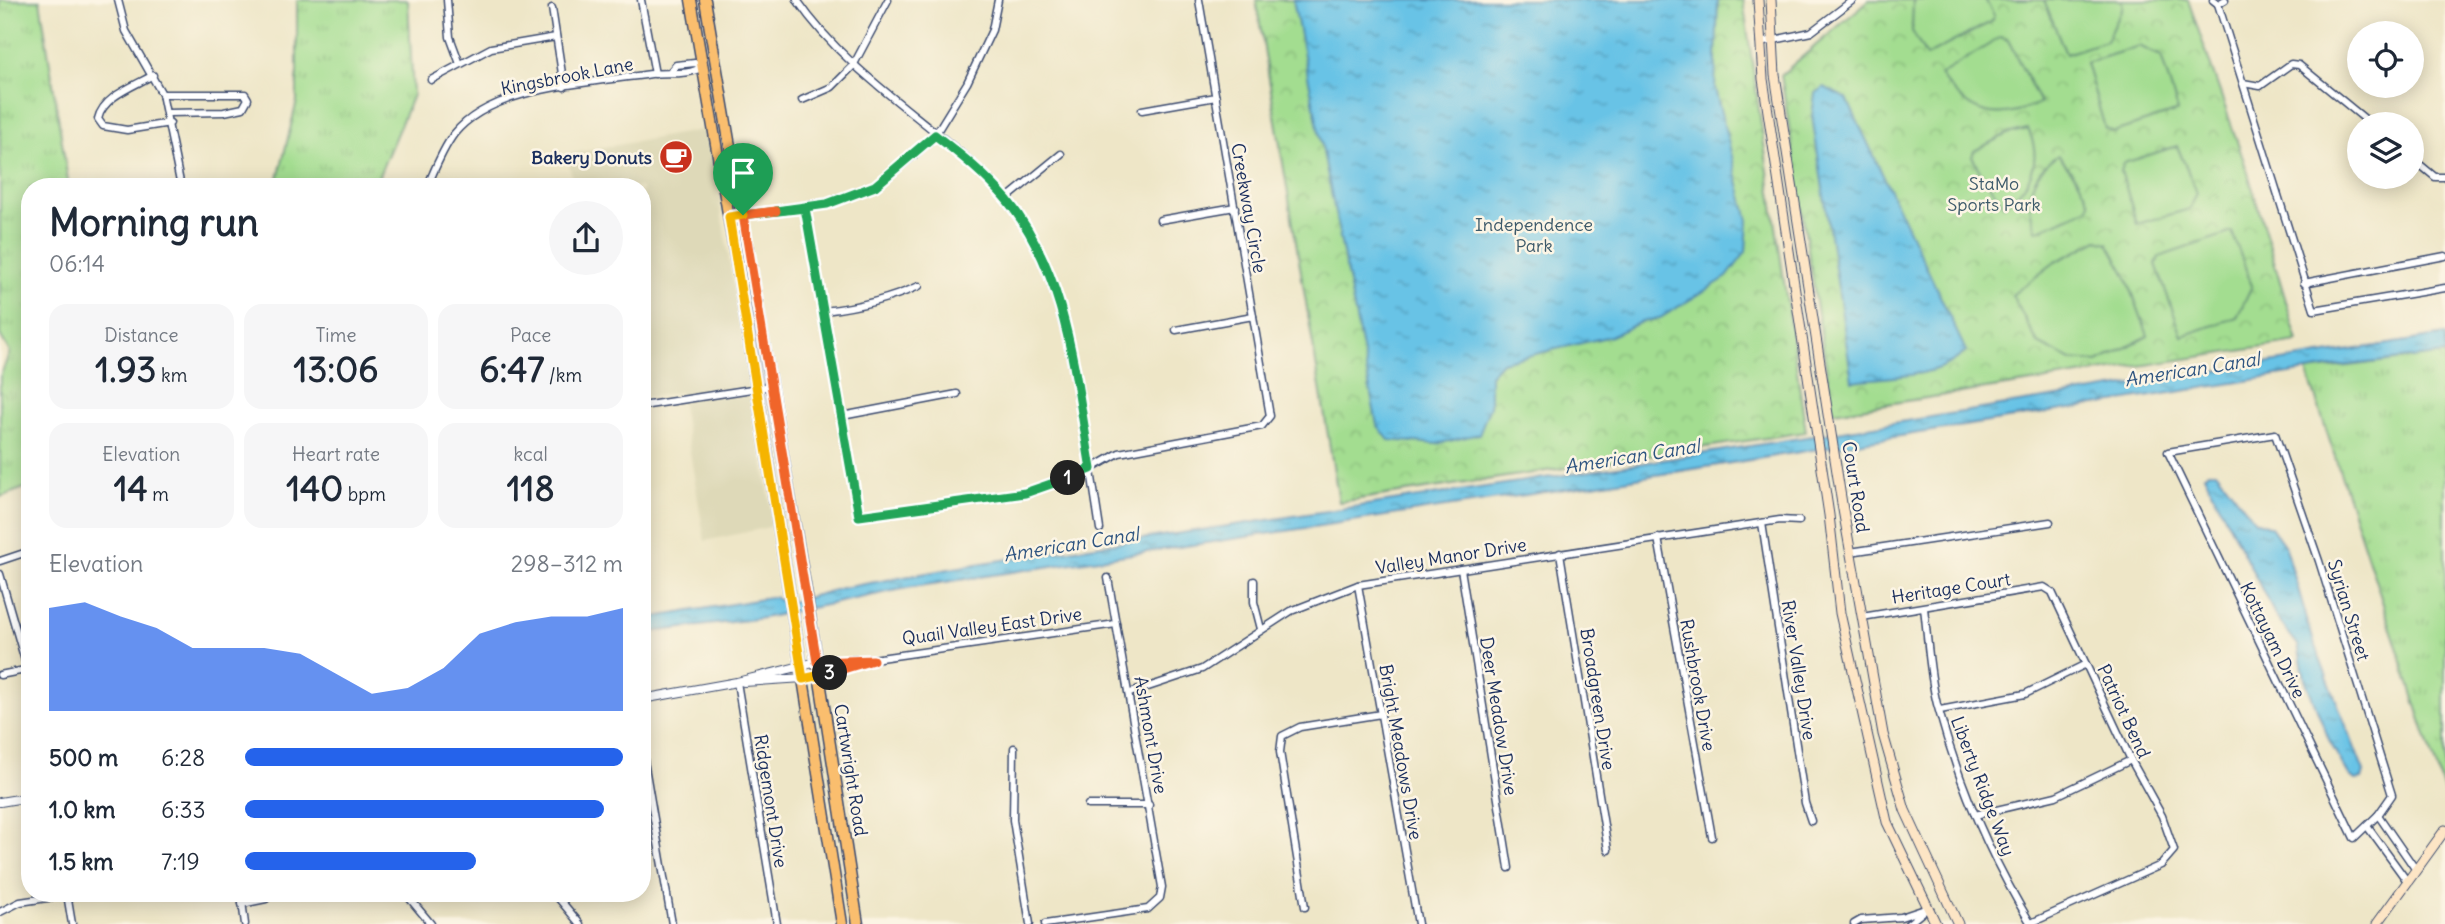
<!DOCTYPE html>
<html lang="en">
<head>
<meta charset="utf-8">
<style>
	body { margin:0; font-family:Delius,sans-serif; background:#f6f6f7; color:#1f2937; height:100vh; display:flex; flex-direction:column; font-size:26px; white-space:nowrap }
	* { box-sizing:border-box; margin:0 }
	p { font-size:23px; color:#747a83 }
	.icon { flex:none; width:38px; height:38px; fill:none; stroke:currentColor; stroke-width:2; stroke-linecap:round; stroke-linejoin:round }
	.map { position:relative; flex:1; overflow:hidden }
	.sheet { position:absolute; left:21px; top:178px; width:630px; height:724px; display:flex; flex-direction:column; background:#fff; border-radius:28px; box-shadow:0 4px 18px #0003 }
	.sheet>* { flex:none }
	.buttons { position:absolute; left:2347px; top:21px; display:grid; gap:14px }
	.buttons a { display:grid; place-items:center; width:77px; height:77px; border-radius:50%; background:#fff; box-shadow:0 4px 18px #0003; font-size:35px }
	.pin { position:absolute; display:grid; place-items:center; width:60px; height:60px; color:#fff; margin:-72px -30px; border-radius:50% 50% 50% 0; rotate:-45deg; box-shadow:0 0 7px #0007 }
	.pin .icon { rotate:45deg }
	.km { position:absolute; width:35px; height:35px; margin:-18px; border-radius:50%; background:#222; color:#fff; font-size:19px; line-height:35px; text-align:center }
	.round { display:grid; place-items:center; flex:none; width:74px; height:74px; border-radius:37px; background:#f6f6f7 }
	.summary { display:flex; align-items:center; justify-content:space-between; height:119px; padding:0 28px }
	h1 { font-size:38px; font-weight:700; line-height:52px }
	.metrics { display:grid; grid-template-columns:repeat(3,1fr); gap:10px; height:119px; padding:7px 28px }
	.metrics div { display:grid; align-content:center; border-radius:18px; background:#f6f6f7; text-align:center }
	.metrics b { font-size:35px; font-weight:700 }
	.metrics small { font-size:19px; font-weight:400 }
	.metrics p { font-size:19px }
	.chart { height:196px; padding:14px 28px }
	.chart p { display:flex; justify-content:space-between }
	.chart svg { width:100%; height:126px; margin-top:7px; fill:#2563eb; opacity:.7 }
	ul { padding:0 28px; list-style:none; font-size:23px }
	li { display:grid; grid-template-columns:112px 84px 1fr; align-items:center; height:52px }
	li i { height:18px; border-radius:9px; background:#2563eb }
	.map>svg:first-child { display:block }
</style>
</head>
<body>
<div class="map">
<svg width="2445" height="924" viewBox="0 0 2445 924">
	<defs>
		<pattern id="grass-tufts" width="24" height="20" patternUnits="userSpaceOnUse" patternTransform="scale(1.75)"><rect width="24" height="20" fill="#a3dd90"/><path d="M3 7l-1-3M5 7V3M7 7l1-3M15 17l-1-3M17 17v-4M19 17l1-3" fill="none" stroke="#8cbe7f"/></pattern>
		<pattern id="park-crowns" width="20" height="18" patternUnits="userSpaceOnUse" patternTransform="scale(1.75)"><rect width="20" height="18" fill="#a3dd90"/><path d="M2 6a3 3 0 1 1 6 0M12 15a3 3 0 1 1 6 0" fill="none" stroke="#8cbe7f"/></pattern>
		<pattern id="water-ripples" width="26" height="14" patternUnits="userSpaceOnUse" patternTransform="scale(1.75)"><rect width="26" height="14" fill="#68c3e6"/><path d="M2 4q2-2 4 0t4 0M15 11q2-2 4 0t4 0" fill="none" stroke="#559fbe"/></pattern>
	</defs>
	<rect width="100%" height="100%" fill="#fcf5e5"/>
	<filter id="ink" filterUnits="userSpaceOnUse"><feTurbulence type="fractalNoise" baseFrequency=".0143" numOctaves="2"/><feDisplacementMap in="SourceGraphic" scale="14" xChannelSelector="R" yChannelSelector="G"/><feConvolveMatrix kernelMatrix="1 2 1 2 8 2 1 2 1" color-interpolation-filters="sRGB"/></filter>
	<filter id="wash" filterUnits="userSpaceOnUse"><feTurbulence type="fractalNoise" baseFrequency=".00686" numOctaves="4" result="noise"/><feDisplacementMap in="SourceGraphic" scale="28" xChannelSelector="R" yChannelSelector="G"/><feGaussianBlur stdDeviation="1.57" result="paint"/><feColorMatrix in="noise" values="0 0 0 0 0 0 0 0 0 0 0 0 0 0 0 0 0 1.4 0 .05"/><feComposite in="paint" operator="in"/></filter>
	<g filter="url(#wash)">
		<rect width="100%" height="100%" fill="#eee6c7"/>
		<path fill="#ded9b8" d="M707,129L774,526L705,541L680,392L642,398V187H574L567,154Z"/>
		<g fill="url(#grass-tufts)" stroke="#5f8677" stroke-width="2">
			<path d="M0,0H40L69,187H30V486L0,497V377L10,352L0,335Z"/>
			<path d="M297,0H408L413,95L374,187H276L297,101Z"/>
			<path d="M2445,354V794L2307,371Z"/>
		</g>
		<g fill="url(#park-crowns)" stroke="#5f8677" stroke-width="2">
			<path d="M1256,0H1743L1806,432L1339,502Z"/>
			<path d="M1869,0H2188L2248,173L2298,342L1833,412L1781,75Z"/>
		</g>
		<g fill="#a3dd90" stroke="#5f8677" stroke-width="2">
			<path d="M1913,0H1985L1994,15L1991,22L1926,56L1912,31Z"/>
			<path d="M2044,0H2121L2123,6L2106,41L2066,54Z"/>
			<path d="M2001,37L2008,40L2040,103C1995,123 1969,115 1940,75Z"/>
			<path d="M2139,46L2161,56L2178,111L2114,132L2105,128L2086,63Z"/>
			<path d="M2028,129C2043,160 2031,186 2004,205L1983,177L1972,157L1974,151L2007,134Z"/>
			<path d="M2177,146L2197,193L2190,209L2137,224L2121,171L2124,163Z"/>
			<path d="M2058,155L2078,179L2090,202L2089,208L2037,231C2023,200 2030,174 2058,155Z"/>
			<path d="M2232,232L2252,286L2237,317L2182,336L2156,264L2159,257Z"/>
			<path d="M2098,240L2108,243L2126,275L2148,336L2098,362L2071,360L2038,343L2012,295L2055,262Z"/>
		</g>
		<g fill="url(#water-ripples)" stroke="#4279a2" stroke-width="2">
			<path d="M1293,0H1718L1715,89L1748,220L1746,252L1727,277L1660,318L1641,322L1611,336L1502,362L1490,375V406L1479,434L1437,444L1389,440L1377,425Z"/>
			<path d="M1824,87L1847,99L1966,351C1939,379 1890,376 1852,381L1812,116L1815,93Z"/>
			<path d="M2445,335V354L2333,367L1599,484L912,587L763,618L642,633V619L774,597L784,604L842,588L983,563L1631,465Z"/>
			<path d="M2208,471H2216L2255,521L2271,527L2286,548L2315,646L2364,772L2362,779L2355,780L2348,774L2330,742L2305,679L2298,645L2276,617L2204,475Z"/>
		</g>
	</g>
	<g filter="url(#ink)">
		<g fill="none" stroke-linecap="round" stroke-linejoin="round">
			<g stroke="#3b4a6e" stroke-width="9">
				<g id="minor">
					<path d="M118,0L126,31L162,94L181,187"/>
					<path d="M447,0L450,37L460,64"/>
					<path d="M641,0L655,74"/>
					<path d="M797,0C843,67 911,109 971,162C1043,227 1061,301 1078,393C1086,438 1093,483 1100,529"/>
					<path d="M2213,0L2218,4L2225,0"/>
					<path d="M2218,4L2314,310L2445,288"/>
					<path d="M552,8L564,87"/>
					<path d="M1760,43L1811,32L1853,0"/>
					<path d="M671,71L676,65L695,63L702,67"/>
					<path d="M153,75C135,86 103,96 98,119L103,126L127,130L170,123"/>
					<path d="M431,80L491,48L556,37"/>
					<path d="M2243,83L2260,86L2291,64L2299,65L2371,124"/>
					<path d="M162,94H245L248,99L243,108L224,112L168,113"/>
					<path d="M802,100L832,87L853,66L888,0"/>
					<path d="M1142,110L1216,97"/>
					<path d="M2412,158L2435,177H2445"/>
					<path d="M427,187C435,169 442,150 454,134C493,85 592,83 651,74C667,72 689,76 702,67"/>
					<path d="M1006,199L1061,154"/>
					<path d="M805,208L859,516L1025,493L1091,469L1119,453L1262,426L1270,416L1199,0"/>
					<path d="M739,215L827,203L875,186L913,156L935,135L967,83L992,30L998,0"/>
					<path d="M1160,220L1235,207"/>
					<path d="M2304,283L2445,256"/>
					<path d="M824,311C858,307 888,300 919,286"/>
					<path d="M1176,330L1253,316"/>
					<path d="M642,406L771,386"/>
					<path d="M842,416L957,394"/>
					<path d="M2275,434L2319,561L2392,795L2378,815L2354,838L2168,452Z"/>
					<path d="M1762,523L1805,803L1811,821"/>
					<path d="M1658,538L1712,837"/>
					<path d="M1850,552L2050,522"/>
					<path d="M1560,553L1608,850"/>
					<path d="M0,561L30,551"/>
					<path d="M1461,569L1509,868"/>
					<path d="M0,574L30,678"/>
					<path d="M1254,581V602L1261,629"/>
					<path d="M1358,585L1418,924"/>
					<path d="M1924,608C1928,640 1929,673 1937,704C1958,782 1989,855 2031,924"/>
					<path d="M1862,617L2044,587L2052,592L2131,760L2162,816L2174,850L2161,865L2031,923"/>
					<path d="M817,662L873,659L1116,624"/>
					<path d="M0,675L30,669"/>
					<path d="M819,677L865,662"/>
					<path d="M737,682L777,924"/>
					<path d="M1130,693L1202,669L1291,611L1358,585L1780,520L1799,521"/>
					<path d="M1940,710L2025,694L2086,664"/>
					<path d="M1014,748L1013,820L1030,924"/>
					<path d="M642,749L672,924"/>
					<path d="M1088,805H1149"/>
					<path d="M1975,815L2056,796L2131,760"/>
					<path d="M2378,815L2416,870"/>
					<path d="M2367,826L2407,881"/>
					<path d="M67,894L72,924"/>
					<path d="M241,894L245,924"/>
					<path d="M406,894L431,924"/>
					<path d="M555,894L580,924"/>
					<path d="M242,904L266,899"/>
					<path d="M1305,907L1280,752L1282,736L1300,727L1381,714"/>
					<path d="M0,912L20,902L67,895"/>
					<path d="M1045,924L1148,909L1160,898L1162,887L1108,578"/>
					<path d="M1854,924L1861,920L1901,917L1928,908"/>
					<path d="M1908,924L1924,911"/>
				</g>
			</g>
			<g stroke="#3b4a6e" stroke-width="10">
				<g id="tertiary">
					<path d="M744,682L819,677"/>
					<path d="M642,699L737,682L817,662"/>
					<path d="M0,802L30,797"/>
				</g>
			</g>
			<g stroke="#3b4a6e" stroke-width="11">
				<g id="secondary">
					<path d="M1758,0L1763,79L1829,515L1840,613L1887,822L1936,924"/>
					<path d="M1771,0L1775,75L1842,504L1883,734L1905,810L1958,924"/>
					<path d="M2377,924L2445,830"/>
				</g>
			</g>
			<g stroke="#3b4a6e" stroke-width="13">
				<g id="primary">
					<path d="M691,0L739,277L842,924"/>
					<path d="M705,0L806,591L858,924"/>
				</g>
			</g>
			<use href="#minor" stroke="#fff" stroke-width="6"/>
			<use href="#tertiary" stroke="#fff" stroke-width="8"/>
			<use href="#secondary" stroke="#fde5c5" stroke-width="9"/>
			<use href="#primary" stroke="#fabe6e" stroke-width="10"/>
		</g>
	</g>
	<g fill="none" stroke-linecap="round" stroke-linejoin="round" filter="url(#ink)">
		<g stroke="#fff" stroke-width="14">
			<path id="split-1" d="M743,215L805,208L859,516L1025,493L1068,478"/>
		</g>
		<g stroke="#fff" stroke-width="14">
			<path id="split-2" d="M776,211L827,204L875,186L935,135C961,155 986,175 1007,200C1068,275 1075,377 1091,469L1068,478"/>
		</g>
		<g stroke="#fff" stroke-width="14">
			<path id="split-3" d="M776,211L743,215L817,662L873,660L830,673"/>
		</g>
		<g stroke="#fff" stroke-width="14">
			<path id="split-4" d="M743,215L729,217L803,679L830,673"/>
		</g>
		<use href="#split-1" stroke="#22a559" stroke-width="9"/>
		<use href="#split-2" stroke="#22a559" stroke-width="9"/>
		<use href="#split-3" stroke="#f0652b" stroke-width="9"/>
		<use href="#split-4" stroke="#f5b400" stroke-width="9"/>
	</g>
	<defs>
		<g id="cafe-disc" transform="scale(1.75)"><circle r="9.5" fill="#c8321e" stroke="#fcf5e5"/><path d="M-5.5-4.5H6V0H3Q3 3.5 0 3.5H-2.5Q-5.5 3.5-5.5 0ZM3-3.2v2h1.7v-2ZM-6 4.5H4V6H-6Z" fill="#fff"/></g>
	</defs>
	<g fill-rule="evenodd">
		<use href="#cafe-disc" x="676" y="157"/>
	</g>
	<g text-anchor="middle" dominant-baseline="central" stroke-width="5" stroke-linejoin="round" paint-order="stroke">
		<g font-size="18" fill="#1b2f5e" stroke="#fcf5e5">
			<text transform="translate(567 76) rotate(-11)">Kingsbrook Lane</text>
			<text transform="translate(1249 208) rotate(80)">Creekway Circle</text>
			<text transform="translate(1856 487) rotate(81)">Court Road</text>
			<text transform="translate(1451 556) rotate(-9)">Valley Manor Drive</text>
			<text transform="translate(1951 588) rotate(-9)">Heritage Court</text>
			<text transform="translate(2349 610) rotate(73)">Syrian Street</text>
			<text transform="translate(992 626) rotate(-8)">Quail Valley East Drive</text>
			<text transform="translate(2273 640) rotate(64)">Kottayam Drive</text>
			<text transform="translate(1799 670) rotate(81)">River Valley Drive</text>
			<text transform="translate(1698 685) rotate(80)">Rushbrook Drive</text>
			<text transform="translate(1598 699) rotate(81)">Broadgreen Drive</text>
			<text transform="translate(2124 711) rotate(65)">Patriot Bend</text>
			<text transform="translate(1499 716) rotate(81)">Deer Meadow Drive</text>
			<text transform="translate(1151 735) rotate(80)">Ashmont Drive</text>
			<text transform="translate(1401 752) rotate(80)">Bright Meadows Drive</text>
			<text transform="translate(851 770) rotate(81)">Cartwright Road</text>
			<text transform="translate(1983 786) rotate(69)">Liberty Ridge Way</text>
			<text transform="translate(771 801) rotate(81)">Ridgemont Drive</text>
		</g>
		<g font-size="18" font-weight="bold" fill="#1b2f5e" stroke="#fcf5e5" text-anchor="end">
			<text x="652" y="157">Bakery Donuts</text>
		</g>
		<g font-size="18" fill="#3d5a6a" stroke="#fcf5e5">
			<text x="1994" y="183">StaMo<tspan x="1994" dy="21">Sports Park</tspan></text>
			<text x="1534" y="224">Independence<tspan x="1534" dy="21">Park</tspan></text>
		</g>
		<g font-size="19" font-style="italic" fill="#2e5480" stroke="#fcf5e5">
			<text transform="translate(2192 369) rotate(-9)">American Canal</text>
			<text transform="translate(1632 456) rotate(-9)">American Canal</text>
			<text transform="translate(1071 544) rotate(-9)">American Canal</text>
		</g>
	</g>
</svg>
<div class="buttons">
<a><svg class="icon" aria-label="locate" viewBox="0 0 24 24"><circle cx="12" cy="12" r="6"/><path d="M12 2v4M12 18v4M2 12h4M18 12h4"/></svg></a>
<a><svg class="icon" aria-label="layers" viewBox="0 0 24 24"><path d="M12 4l9 5-9 5-9-5zM3 14l9 5 9-5"/></svg></a>
</div>
<div class="pin" style="left:743px;top:215px;background:#1e9e55"><svg class="icon" aria-label="arrive" viewBox="0 0 24 24"><path d="M6 21V4h12l-3 4 3 4H6"/></svg></div>
<b class="km" style="left:1068px;top:478px">1</b>
<b class="km" style="left:830px;top:673px">3</b>
<section class="sheet">
<div class="summary"><div><h1>Morning run</h1><p>06:14</p></div><a class="round"><svg class="icon" aria-label="share" viewBox="0 0 24 24"><path d="M12 15V3M7 8l5-5 5 5M5 13v7h14v-7"/></svg></a></div>
<div class="metrics">
<div><p>Distance</p><b>1.93<small> km</small></b></div>
<div><p>Time</p><b>13:06</b></div>
<div><p>Pace</p><b>6:47<small> /km</small></b></div>
</div>
<div class="metrics">
<div><p>Elevation</p><b>14<small> m</small></b></div>
<div><p>Heart rate</p><b>140<small> bpm</small></b></div>
<div><p>kcal</p><b>118</b></div>
</div>
<div class="chart"><p><span>Elevation</span>298–312 m</p>
<svg viewBox="0 0 160 44" preserveAspectRatio="none"><path d="M0 44V8L10 6L20 11L30 15L40 22L50 22L60 22L70 24L80 31L90 38L100 36L110 29L120 17L130 13L140 11L150 11L160 8V44z"/></svg>
</div>
<ul>
<li><b>500 m</b>6:28<i style="width:100%"></i></li>
<li><b>1.0 km</b>6:33<i style="width:95%"></i></li>
<li><b>1.5 km</b>7:19<i style="width:61%"></i></li>
</ul>
</section>
</div>
</body>
</html>
